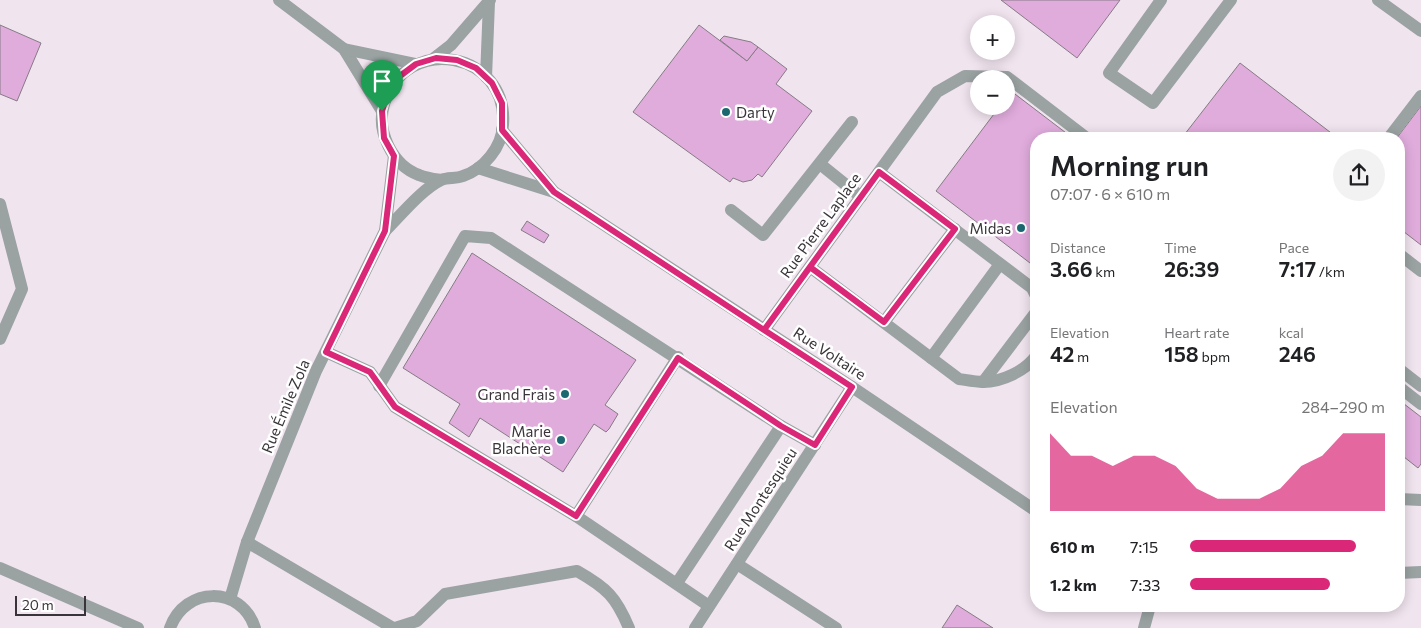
<!DOCTYPE html>
<html lang="en">
<head>
<meta charset="utf-8">
<style>
	body { margin:0; font-family:Commissioner,sans-serif; background:#f2f2f2; color:#202124; height:100vh; display:flex; flex-direction:column; font-size:19px; white-space:nowrap }
	* { box-sizing:border-box; margin:0 }
	p { font-size:16px; color:#757577 }
	.icon { flex:none; width:28px; height:28px; fill:none; stroke:currentColor; stroke-width:2; stroke-linecap:round; stroke-linejoin:round }
	.map { position:relative; flex:1; overflow:hidden }
	.panel { position:absolute; left:1030px; top:132px; width:375px; height:480px; display:flex; flex-direction:column; background:#fff; border-radius:20px; box-shadow:0 2px 12px #0003 }
	.panel>* { flex:none }
	.buttons { position:absolute; left:970px; top:15px; display:grid; gap:10px }
	.buttons a { display:grid; place-items:center; width:45px; height:45px; border-radius:50%; background:#fff; box-shadow:0 2px 12px #0003; font-size:25px }
	.scale { position:absolute; left:15px; bottom:12px; width:71px; box-sizing:border-box; padding-left:5px; border:2px solid #393439; border-top:0; font-size:14px; line-height:18px; white-space:nowrap; color:#393439; -webkit-text-stroke:4px #fff; paint-order:stroke }
	.pin { position:absolute; display:grid; place-items:center; width:42px; height:42px; color:#fff; margin:-51px -21px; border-radius:50% 50% 50% 0; rotate:-45deg; box-shadow:0 0 5px #0007 }
	.pin .icon { rotate:45deg }
	.round { display:grid; place-items:center; flex:none; width:52px; height:52px; border-radius:26px; background:#f2f2f2 }
	.overview { display:flex; align-items:center; justify-content:space-between; height:85px; padding:0 20px }
	h1 { font-size:28px; font-weight:600; line-height:38px }
	.stats { display:grid; grid-template-columns:repeat(3,1fr); gap:8px; height:85px; padding:5px 20px }
	.stats div { display:grid; align-content:center }
	.stats b { font-size:21px; font-weight:600 }
	.stats small { font-size:14px; font-weight:400 }
	.stats p { font-size:14px }
	.chart { height:140px; padding:10px 20px }
	.chart p { display:flex; justify-content:space-between }
	.chart svg { width:100%; height:90px; margin-top:5px; fill:#db2777; opacity:.7 }
	ul { padding:0 20px; list-style:none; font-size:16px }
	li { display:grid; grid-template-columns:80px 60px 1fr; align-items:center; height:38px }
	li i { height:12px; border-radius:6px; background:#db2777 }
	.map>svg:first-child { display:block }
</style>
</head>
<body>
<div class="map">
<svg width="1421" height="628" viewBox="0 0 1421 628">
	<rect width="100%" height="100%" fill="#f0e4ef"/>
	<g fill="#e0acdc" stroke="#867b85">
		<path d="M1001,0H1120L1077,58Z"/>
		<path d="M0,25L41,43L17,101L0,94Z"/>
		<path d="M699,25L747,61L758,47L787,69L776,84L812,111L762,177L758,174L752,180L743,182L733,178L730,182L633,112Z"/>
		<path d="M724,36L751,42L758,47L747,61L720,40Z"/>
		<path d="M1240,63L1339,139H1181Z"/>
		<path d="M1011,91L1074,139H1036V255L1030,263L936,191L1000,106H1006V97Z"/>
		<path d="M1421,106V245L1399,228V139H1396Z"/>
		<path d="M527,221L549,235L544,243L521,230Z"/>
		<path d="M472,253L636,360L605,405L618,414L609,429L606,432L594,424L563,472L480,418L469,437L449,423L460,404L403,368Z"/>
		<path d="M1399,400L1421,417V464L1418,468L1399,453Z"/>
		<path d="M957,605L993,628H942Z"/>
	</g>
	<g fill="none" stroke-linecap="round" stroke-linejoin="round">
		<g stroke="#9aa2a2" stroke-width="12">
			<path d="M279,0L344,49L382,111"/>
			<path d="M1161,0L1109,73L1153,103L1231,0"/>
			<path d="M1378,0L1421,31"/>
			<path d="M344,49L416,64"/>
			<path d="M433,59L451,45L490,0"/>
			<path d="M486,77L489,2"/>
			<path d="M502,130L554,192"/>
			<path d="M1388,139L1421,96"/>
			<path d="M820,164L861,197"/>
			<path d="M478,168L554,192L852,387L1036,511"/>
			<path d="M879,172L1032,288L1036,296"/>
			<path d="M0,204L22,289L0,339"/>
			<path d="M731,210L763,235L852,122"/>
			<path d="M385,231C400,216 422,189 441,180C448,177 456,179 463,176C484,169 502,147 503,125C509,52 406,32 384,104C376,131 392,165 419,175C426,178 434,179 441,180"/>
			<path d="M1399,254L1421,271"/>
			<path d="M810,267L959,379C966,380 975,382 983,382C1002,382 1025,371 1036,356"/>
			<path d="M884,322L955,229"/>
			<path d="M764,330L937,92L965,76L1007,77L1088,139"/>
			<path d="M326,352L370,372L395,407L576,516L709,606"/>
			<path d="M931,358L1000,264"/>
			<path d="M1399,369L1421,386"/>
			<path d="M983,382L1036,312"/>
			<path d="M379,386L465,236L491,238L781,426L815,445"/>
			<path d="M1399,387L1421,404"/>
			<path d="M1399,499L1421,500"/>
			<path d="M576,516L678,357"/>
			<path d="M247,542L393,628"/>
			<path d="M737,564L836,628"/>
			<path d="M0,568L138,628"/>
			<path d="M1399,573L1421,572"/>
			<path d="M677,583L781,426"/>
			<path d="M230,599L247,542L316,371L385,231L394,156"/>
			<path d="M170,628C185,586 241,585 255,628"/>
			<path d="M395,628L417,621L445,594L577,571C607,588 616,597 629,628"/>
			<path d="M695,628L852,387"/>
			<path d="M1144,628L1150,606"/>
		</g>
	</g>
	<g fill="none" stroke-linecap="round" stroke-linejoin="round">
		<g stroke="#fff" stroke-width="10">
			<path id="route" d="M382,111L384,138L394,156L385,231L326,352L370,372L395,407L576,516L678,358L781,426L815,445L852,387L764,330L810,267L884,322L955,229L879,172L764,330L554,192L502,130V103L492,83L476,68L457,60L436,58L416,64L400,76L388,92L382,111"/>
		</g>
		<use href="#route" stroke="#db2777" stroke-width="6"/>
	</g>
	<g fill="#1b6870" stroke="#fff" stroke-width="2">
		<circle cx="726" cy="112" r="5"/>
		<circle cx="1021" cy="228" r="5"/>
		<circle cx="565" cy="394" r="5"/>
		<circle cx="561" cy="440" r="5"/>
	</g>
	<g text-anchor="middle" dominant-baseline="central" stroke-width="5" stroke-linejoin="round" paint-order="stroke">
		<g font-size="15" fill="#393439" stroke="#fff" text-anchor="end">
			<text x="736" y="112" text-anchor="start">Darty</text>
			<text x="1011" y="228">Midas</text>
			<text x="555" y="394">Grand Frais</text>
			<text x="551" y="431">Marie<tspan x="551" dy="17">Blachère</tspan></text>
		</g>
		<g font-size="15" fill="#393439" stroke="#fff">
			<text transform="translate(820 225) rotate(-54)">Rue Pierre Laplace</text>
			<text transform="translate(830 353) rotate(33)">Rue Voltaire</text>
			<text transform="translate(285 406) rotate(-67)">Rue Émile Zola</text>
			<text transform="translate(760 499) rotate(-57)">Rue Montesquieu</text>
		</g>
	</g>
</svg>
<div class="buttons">
<a>+</a>
<a>−</a>
</div>
<div class="scale">20 m</div>
<div class="pin" style="left:382px;top:111px;background:#1e9e55"><svg class="icon" aria-label="arrive" viewBox="0 0 24 24"><path d="M6 21V4h12l-3 4 3 4H6"/></svg></div>
<section class="panel">
<div class="overview"><div><h1>Morning run</h1><p>07:07 · 6 × 610 m</p></div><a class="round"><svg class="icon" aria-label="share" viewBox="0 0 24 24"><path d="M12 15V3M7 8l5-5 5 5M5 13v7h14v-7"/></svg></a></div>
<div class="stats">
<div><p>Distance</p><b>3.66<small> km</small></b></div>
<div><p>Time</p><b>26:39</b></div>
<div><p>Pace</p><b>7:17<small> /km</small></b></div>
</div>
<div class="stats">
<div><p>Elevation</p><b>42<small> m</small></b></div>
<div><p>Heart rate</p><b>158<small> bpm</small></b></div>
<div><p>kcal</p><b>246</b></div>
</div>
<div class="chart"><p><span>Elevation</span>284–290 m</p>
<svg viewBox="0 0 160 44" preserveAspectRatio="none"><path d="M0 44V6L10 17L20 17L30 22L40 17L50 17L60 22L70 33L80 38L90 38L100 38L110 33L120 22L130 17L140 6L150 6L160 6V44z"/></svg>
</div>
<ul>
<li><b>610 m</b>7:15<i style="width:85%"></i></li>
<li><b>1.2 km</b>7:33<i style="width:72%"></i></li>
</ul>
</section>
</div>
</body>
</html>
